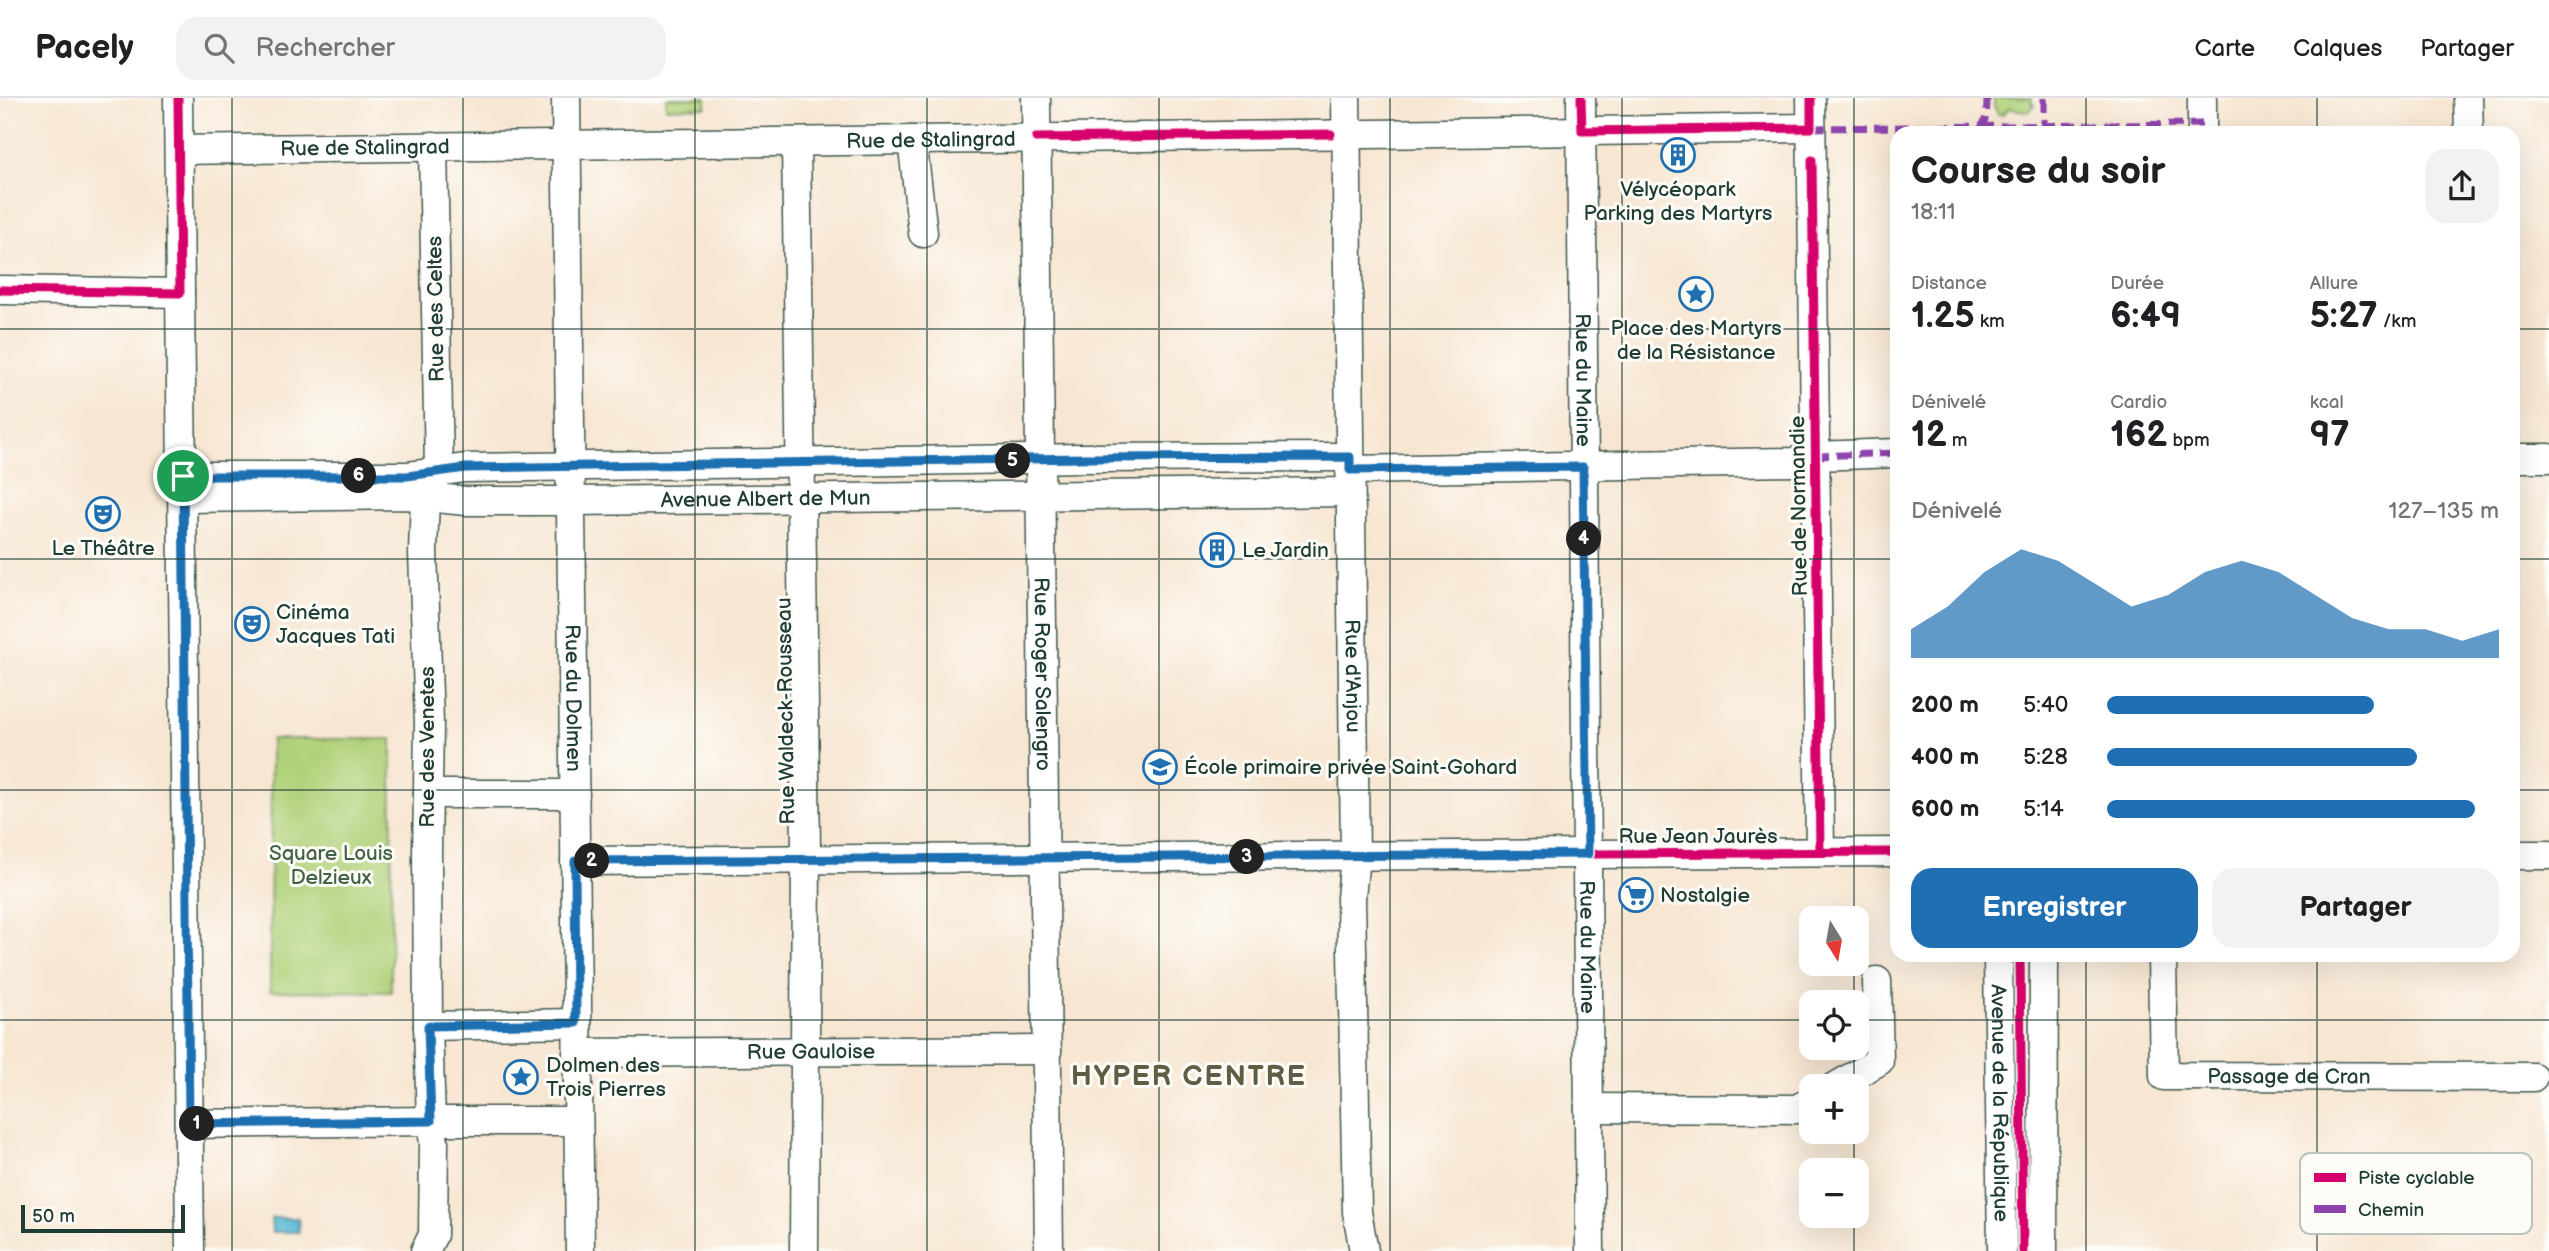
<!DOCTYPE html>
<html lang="fr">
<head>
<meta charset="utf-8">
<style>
	body { margin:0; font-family:"Balsamiq Sans",sans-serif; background:#f2f2f2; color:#202124; height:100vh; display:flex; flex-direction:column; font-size:26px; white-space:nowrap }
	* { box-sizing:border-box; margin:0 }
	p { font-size:23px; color:#757577 }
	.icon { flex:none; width:38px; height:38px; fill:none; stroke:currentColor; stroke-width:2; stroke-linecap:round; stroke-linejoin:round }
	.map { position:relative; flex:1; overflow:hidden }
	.panel { position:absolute; left:1890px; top:28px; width:630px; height:836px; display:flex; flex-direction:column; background:#fff; border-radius:21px; box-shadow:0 7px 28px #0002 }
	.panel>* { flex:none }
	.needle { width:46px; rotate:169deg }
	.fabs { position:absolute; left:1799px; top:808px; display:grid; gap:14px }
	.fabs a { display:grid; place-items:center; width:70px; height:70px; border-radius:14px; background:#fff; box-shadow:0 7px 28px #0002; font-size:35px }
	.scale { position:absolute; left:21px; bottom:18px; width:164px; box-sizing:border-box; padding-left:7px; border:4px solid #1f3d34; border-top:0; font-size:19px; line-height:24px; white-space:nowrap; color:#1f3d34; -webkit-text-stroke:5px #fdfcf7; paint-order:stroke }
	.pin { position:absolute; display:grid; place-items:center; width:60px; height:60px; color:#fff; margin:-30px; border:4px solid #fff; border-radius:50%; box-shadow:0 2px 7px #0007 }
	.km { position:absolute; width:35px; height:35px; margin:-18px; border-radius:50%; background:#222; color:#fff; font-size:19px; line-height:35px; text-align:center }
	.round { display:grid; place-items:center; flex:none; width:74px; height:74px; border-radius:21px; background:#f2f2f2 }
	.summary { display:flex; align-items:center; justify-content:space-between; height:119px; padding:0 21px }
	h1 { font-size:38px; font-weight:700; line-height:52px }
	.metrics { display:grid; grid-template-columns:repeat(3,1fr); gap:10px; height:119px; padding:7px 21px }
	.metrics div { display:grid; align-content:center }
	.metrics b { font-size:35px; font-weight:700 }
	.metrics small { font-size:19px; font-weight:400 }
	.metrics p { font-size:19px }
	.chart { height:196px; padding:14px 21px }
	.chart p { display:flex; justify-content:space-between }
	.chart svg { width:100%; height:126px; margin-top:7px; fill:#1f6fb2; opacity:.7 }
	.cta { display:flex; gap:14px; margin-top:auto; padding:14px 21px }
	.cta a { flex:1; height:80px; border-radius:21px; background:#1f6fb2; color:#fff; font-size:28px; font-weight:700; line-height:80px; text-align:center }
	.cta a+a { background:#f2f2f2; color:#202124 }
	ul { padding:0 21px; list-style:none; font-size:23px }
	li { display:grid; grid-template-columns:112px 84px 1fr; align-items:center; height:52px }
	li i { height:18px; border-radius:9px; background:#1f6fb2 }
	header { display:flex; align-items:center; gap:42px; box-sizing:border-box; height:98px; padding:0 35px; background:#fff; border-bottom:2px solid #e0e0e0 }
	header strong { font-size:33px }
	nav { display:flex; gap:38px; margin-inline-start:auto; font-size:24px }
	.search { width:490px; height:63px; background:#f2f2f2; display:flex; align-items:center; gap:18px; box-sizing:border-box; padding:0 24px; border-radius:21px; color:#757577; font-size:26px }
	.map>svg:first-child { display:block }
</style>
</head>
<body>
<header>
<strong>Pacely</strong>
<div class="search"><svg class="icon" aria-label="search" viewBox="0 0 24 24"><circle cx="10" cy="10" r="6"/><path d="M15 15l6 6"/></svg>Rechercher</div>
<nav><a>Carte</a><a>Calques</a><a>Partager</a></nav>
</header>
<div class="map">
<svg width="2549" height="1153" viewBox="0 0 2549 1153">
	<rect width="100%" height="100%" fill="#fdfcf7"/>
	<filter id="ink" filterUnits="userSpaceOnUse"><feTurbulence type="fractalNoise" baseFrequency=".0143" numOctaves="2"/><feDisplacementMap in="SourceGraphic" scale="14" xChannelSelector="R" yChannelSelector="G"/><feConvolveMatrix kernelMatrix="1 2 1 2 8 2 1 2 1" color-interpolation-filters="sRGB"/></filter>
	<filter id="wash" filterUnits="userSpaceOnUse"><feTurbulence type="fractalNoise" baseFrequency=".00686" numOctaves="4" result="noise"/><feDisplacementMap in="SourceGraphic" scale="28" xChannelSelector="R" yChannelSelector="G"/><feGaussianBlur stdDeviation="1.57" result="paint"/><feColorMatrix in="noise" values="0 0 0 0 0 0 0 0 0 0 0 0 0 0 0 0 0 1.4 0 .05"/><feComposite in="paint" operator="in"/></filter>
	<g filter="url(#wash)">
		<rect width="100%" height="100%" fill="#f7e6d2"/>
		<g fill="#b0d179" stroke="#688756" stroke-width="2">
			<path d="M666,0H706V9L666,10Z"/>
			<path d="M1994,0H2032L2031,5L2035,7L2029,14L2009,10L2002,17L1998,16L1994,9Z"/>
			<path d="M271,641H392L391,894L270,893Z"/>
		</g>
		<path fill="#56b9d4" stroke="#3a7b84" stroke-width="2" d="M271,1120H298L299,1134H272Z"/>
	</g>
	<g filter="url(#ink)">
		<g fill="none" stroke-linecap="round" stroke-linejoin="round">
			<g stroke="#3f564c" stroke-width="31">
				<g id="minor">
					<path d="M178,0L190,1153"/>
					<path id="s1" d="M566,0L580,1153"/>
					<path id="s2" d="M1036,0L1049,1153"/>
					<path id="s3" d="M1346,0L1355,758L1351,800L1357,1114L1364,1153"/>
					<path id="s4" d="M1581,0L1590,1153"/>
					<path d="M1811,0L1820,754"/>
					<path d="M2468,0L2469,35"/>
					<path d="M2202,35V0"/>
					<path d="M912,42L923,135"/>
					<path d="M796,44L806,751L804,1153"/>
					<path id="s5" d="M179,52L1811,30"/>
					<path d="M0,192L180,195"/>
					<path d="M2513,360H2549"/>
					<path d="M1350,372L1794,364L1815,358L1897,355"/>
					<path d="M183,378H407L465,370L1084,360L1350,359"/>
					<path id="s6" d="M183,400L407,397L466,403H572L1350,394"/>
					<path d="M428,696H575"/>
					<path d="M2513,757H2549"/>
					<path d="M575,763L1897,754"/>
					<path id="s7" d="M1998,858L2002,1153"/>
					<path id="s8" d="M2162,858L2164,978L2533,979"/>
					<path d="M576,925L428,928L431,1023H578"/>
					<path d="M428,928L427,757L429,625L423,454L425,400L439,373L433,48"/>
					<path id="s9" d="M577,955L1047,952"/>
					<path d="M1835,989L1879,963L1877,883"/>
					<path d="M1589,1010L1797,1011L1811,1003"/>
					<path d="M189,1026L431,1023L434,1045L433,1137L425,1153"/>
					<path d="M2043,1153L2044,858"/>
				</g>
			</g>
			<use href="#minor" stroke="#fff" stroke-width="28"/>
			<g stroke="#8e44ad" stroke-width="7" stroke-dasharray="14 7" stroke-linecap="butt">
				<path d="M2044,0V28L2049,33"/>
				<path d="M1811,30L2202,26"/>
				<path d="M1979,32C1987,24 1987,11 1987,0"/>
				<path d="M1815,358L1897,355"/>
			</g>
			<g stroke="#fdfcf7" stroke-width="13">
				<g id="cycleway">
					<path d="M1581,0L1582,33L1811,30V0"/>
					<path d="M1036,40L1331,36"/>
					<path d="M1812,62L1820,754"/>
					<path d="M0,192L180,195L178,0"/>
					<path d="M1583,369L1588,756"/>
					<path d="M575,763L1897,754"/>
					<path d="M2020,858L2023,1153"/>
				</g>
			</g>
			<use href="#cycleway" stroke="#d6006c" stroke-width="9"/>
		</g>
	</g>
	<g fill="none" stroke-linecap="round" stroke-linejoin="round" filter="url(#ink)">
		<g stroke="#fff" stroke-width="14">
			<path id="route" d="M1350,359V372L1583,369L1588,756L575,763L576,925L428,928L431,1023L189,1026L183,378H407L466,370L1084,360Z"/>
		</g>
		<use href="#route" stroke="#1f6fb2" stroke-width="9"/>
	</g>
	<path fill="none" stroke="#1f3d34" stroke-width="2" stroke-opacity="0.55" d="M232,0V1153M463,0V1153M695,0V1153M927,0V1153M1159,0V1153M1390,0V1153M1622,0V1153M1854,0V821M2086,0V35M2317,0V35M0,231H1897M2513,231H2549M0,461H1897M2513,461H2549M0,692H1897M2513,692H2549M2086,858V1153M2317,858V1153M1854,866V905M0,922H1811M1857,922H2549M1854,950V989M1854,1034V1073M1854,1118V1153"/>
	<defs>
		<g id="building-ring" transform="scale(1.75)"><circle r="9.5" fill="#fdfcf7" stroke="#1f6fb2" stroke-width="1.5"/><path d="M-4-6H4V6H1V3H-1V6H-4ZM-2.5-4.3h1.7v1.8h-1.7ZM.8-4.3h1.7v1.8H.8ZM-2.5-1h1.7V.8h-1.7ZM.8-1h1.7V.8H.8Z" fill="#1f6fb2"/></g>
		<g id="sight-ring" transform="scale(1.75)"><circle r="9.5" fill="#fdfcf7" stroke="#1f6fb2" stroke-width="1.5"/><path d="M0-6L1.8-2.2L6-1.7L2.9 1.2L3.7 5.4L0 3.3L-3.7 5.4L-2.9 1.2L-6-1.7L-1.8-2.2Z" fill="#1f6fb2"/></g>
		<g id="theatre-ring" transform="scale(1.75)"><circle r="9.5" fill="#fdfcf7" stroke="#1f6fb2" stroke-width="1.5"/><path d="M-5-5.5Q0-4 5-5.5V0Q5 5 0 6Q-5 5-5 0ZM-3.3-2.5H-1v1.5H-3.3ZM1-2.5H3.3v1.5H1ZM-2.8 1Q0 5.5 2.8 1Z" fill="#1f6fb2"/></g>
		<g id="school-ring" transform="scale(1.75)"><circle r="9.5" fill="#fdfcf7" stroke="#1f6fb2" stroke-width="1.5"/><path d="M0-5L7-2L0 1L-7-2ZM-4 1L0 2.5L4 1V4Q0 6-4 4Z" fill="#1f6fb2"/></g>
		<g id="supermarket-ring" transform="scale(1.75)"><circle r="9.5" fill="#fdfcf7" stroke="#1f6fb2" stroke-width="1.5"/><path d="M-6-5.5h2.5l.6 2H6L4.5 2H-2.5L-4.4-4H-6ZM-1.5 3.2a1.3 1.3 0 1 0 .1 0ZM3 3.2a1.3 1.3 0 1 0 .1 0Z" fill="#1f6fb2"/></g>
	</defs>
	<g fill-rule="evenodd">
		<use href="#building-ring" x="1678" y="57"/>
		<use href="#sight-ring" x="1696" y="196"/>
		<use href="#theatre-ring" x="103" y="416"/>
		<use href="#building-ring" x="1217" y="452"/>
		<use href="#theatre-ring" x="252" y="526"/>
		<use href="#school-ring" x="1160" y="669"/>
		<use href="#supermarket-ring" x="1636" y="797"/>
		<use href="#sight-ring" x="521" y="979"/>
	</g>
	<g text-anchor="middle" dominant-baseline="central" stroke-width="6" stroke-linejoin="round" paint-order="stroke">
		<g font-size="21" fill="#1f3d34" stroke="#fdfcf7">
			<text stroke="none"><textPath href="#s5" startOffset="752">Rue de Stalingrad</textPath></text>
			<text stroke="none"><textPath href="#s5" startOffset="186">Rue de Stalingrad</textPath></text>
			<text transform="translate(436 211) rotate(-91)">Rue des Celtes</text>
			<text stroke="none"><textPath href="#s4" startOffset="282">Rue du Maine</textPath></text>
			<text stroke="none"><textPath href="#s6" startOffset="583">Avenue Albert de Mun</textPath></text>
			<text transform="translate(1799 408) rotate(-91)">Rue de Normandie</text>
			<text stroke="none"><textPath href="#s2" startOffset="576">Rue Roger Salengro</textPath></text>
			<text stroke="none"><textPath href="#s3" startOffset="578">Rue d'Anjou</textPath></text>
			<text stroke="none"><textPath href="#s1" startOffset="600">Rue du Dolmen</textPath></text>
			<text transform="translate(786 613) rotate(-91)">Rue Waldeck-Rousseau</text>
			<text transform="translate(427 649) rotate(-90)">Rue des Venetes</text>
			<text x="1698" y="738">Rue Jean Jaurès</text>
			<text stroke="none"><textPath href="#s4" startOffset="849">Rue du Maine</textPath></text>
			<text stroke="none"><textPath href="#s9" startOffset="234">Rue Gauloise</textPath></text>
			<text stroke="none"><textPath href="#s8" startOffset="245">Passage de Cran</textPath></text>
			<text stroke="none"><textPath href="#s7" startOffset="147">Avenue de la République</textPath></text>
		</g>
		<g font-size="21" fill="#1f3d34" stroke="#fdfcf7" text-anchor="start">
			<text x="1678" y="91" text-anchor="middle">Vélycéopark<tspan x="1678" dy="24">Parking des Martyrs</tspan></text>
			<text x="1696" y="230" text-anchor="middle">Place des Martyrs<tspan x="1696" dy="24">de la Résistance</tspan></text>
			<text x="103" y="450" text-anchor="middle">Le Théâtre</text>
			<text x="1242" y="452">Le Jardin</text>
			<text x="276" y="514">Cinéma<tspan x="276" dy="24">Jacques Tati</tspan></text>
			<text x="1184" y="669">École primaire privée Saint-Gohard</text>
			<text x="1660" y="797">Nostalgie</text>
			<text x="546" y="967">Dolmen des<tspan x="546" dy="24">Trois Pierres</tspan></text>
		</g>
		<g font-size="21" fill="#436245" stroke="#fdfcf7">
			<text x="331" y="755">Square Louis<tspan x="331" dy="24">Delzieux</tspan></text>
		</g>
		<g font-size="28" font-weight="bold" letter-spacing="2" fill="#5f5e45" stroke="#fdfcf7">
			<text x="1189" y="978">HYPER CENTRE</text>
		</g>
	</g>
	<rect x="2300" y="1055" width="232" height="81" rx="10" fill="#fdfcf7" stroke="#bac3bc" stroke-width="2"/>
	<rect x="2314" y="1075" width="32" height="9" fill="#d6006c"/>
	<rect x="2314" y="1107" width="32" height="8" fill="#8e44ad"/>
	<g font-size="19" fill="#1f3d34">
		<text x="2358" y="1086">Piste cyclable</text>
		<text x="2358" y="1118">Chemin</text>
	</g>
</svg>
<div class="fabs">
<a><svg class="needle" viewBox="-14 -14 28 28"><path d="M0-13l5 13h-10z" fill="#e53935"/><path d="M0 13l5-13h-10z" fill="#757577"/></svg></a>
<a><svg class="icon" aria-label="locate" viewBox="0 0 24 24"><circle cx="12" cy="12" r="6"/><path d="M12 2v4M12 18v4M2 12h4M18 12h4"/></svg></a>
<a>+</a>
<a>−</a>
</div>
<div class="scale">50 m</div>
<div class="pin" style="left:183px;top:378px;background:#1e9e55"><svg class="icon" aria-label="arrive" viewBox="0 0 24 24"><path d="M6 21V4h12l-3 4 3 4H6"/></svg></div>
<b class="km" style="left:197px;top:1026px">1</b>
<b class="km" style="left:592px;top:763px">2</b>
<b class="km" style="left:1247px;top:759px">3</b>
<b class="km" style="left:1584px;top:441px">4</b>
<b class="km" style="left:1013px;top:363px">5</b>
<b class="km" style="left:359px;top:378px">6</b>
<section class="panel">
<div class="summary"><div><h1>Course du soir</h1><p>18:11</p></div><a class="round"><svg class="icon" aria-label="share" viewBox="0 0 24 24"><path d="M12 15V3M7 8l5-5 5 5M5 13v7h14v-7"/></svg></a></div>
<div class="metrics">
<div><p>Distance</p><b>1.25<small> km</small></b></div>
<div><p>Durée</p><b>6:49</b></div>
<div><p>Allure</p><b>5:27<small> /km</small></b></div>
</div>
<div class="metrics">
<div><p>Dénivelé</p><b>12<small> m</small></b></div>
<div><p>Cardio</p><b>162<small> bpm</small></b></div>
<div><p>kcal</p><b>97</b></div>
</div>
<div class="chart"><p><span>Dénivelé</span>127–135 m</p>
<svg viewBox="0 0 160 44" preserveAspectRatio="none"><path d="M0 44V34L10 26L20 14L30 6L40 10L50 18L60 26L70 22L80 14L90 10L100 14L110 22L120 30L130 34L140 34L150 38L160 34V44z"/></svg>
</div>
<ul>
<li><b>200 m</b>5:40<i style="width:68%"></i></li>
<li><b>400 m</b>5:28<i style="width:79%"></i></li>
<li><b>600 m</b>5:14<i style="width:94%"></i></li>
</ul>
<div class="cta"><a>Enregistrer</a><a>Partager</a></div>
</section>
</div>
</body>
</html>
